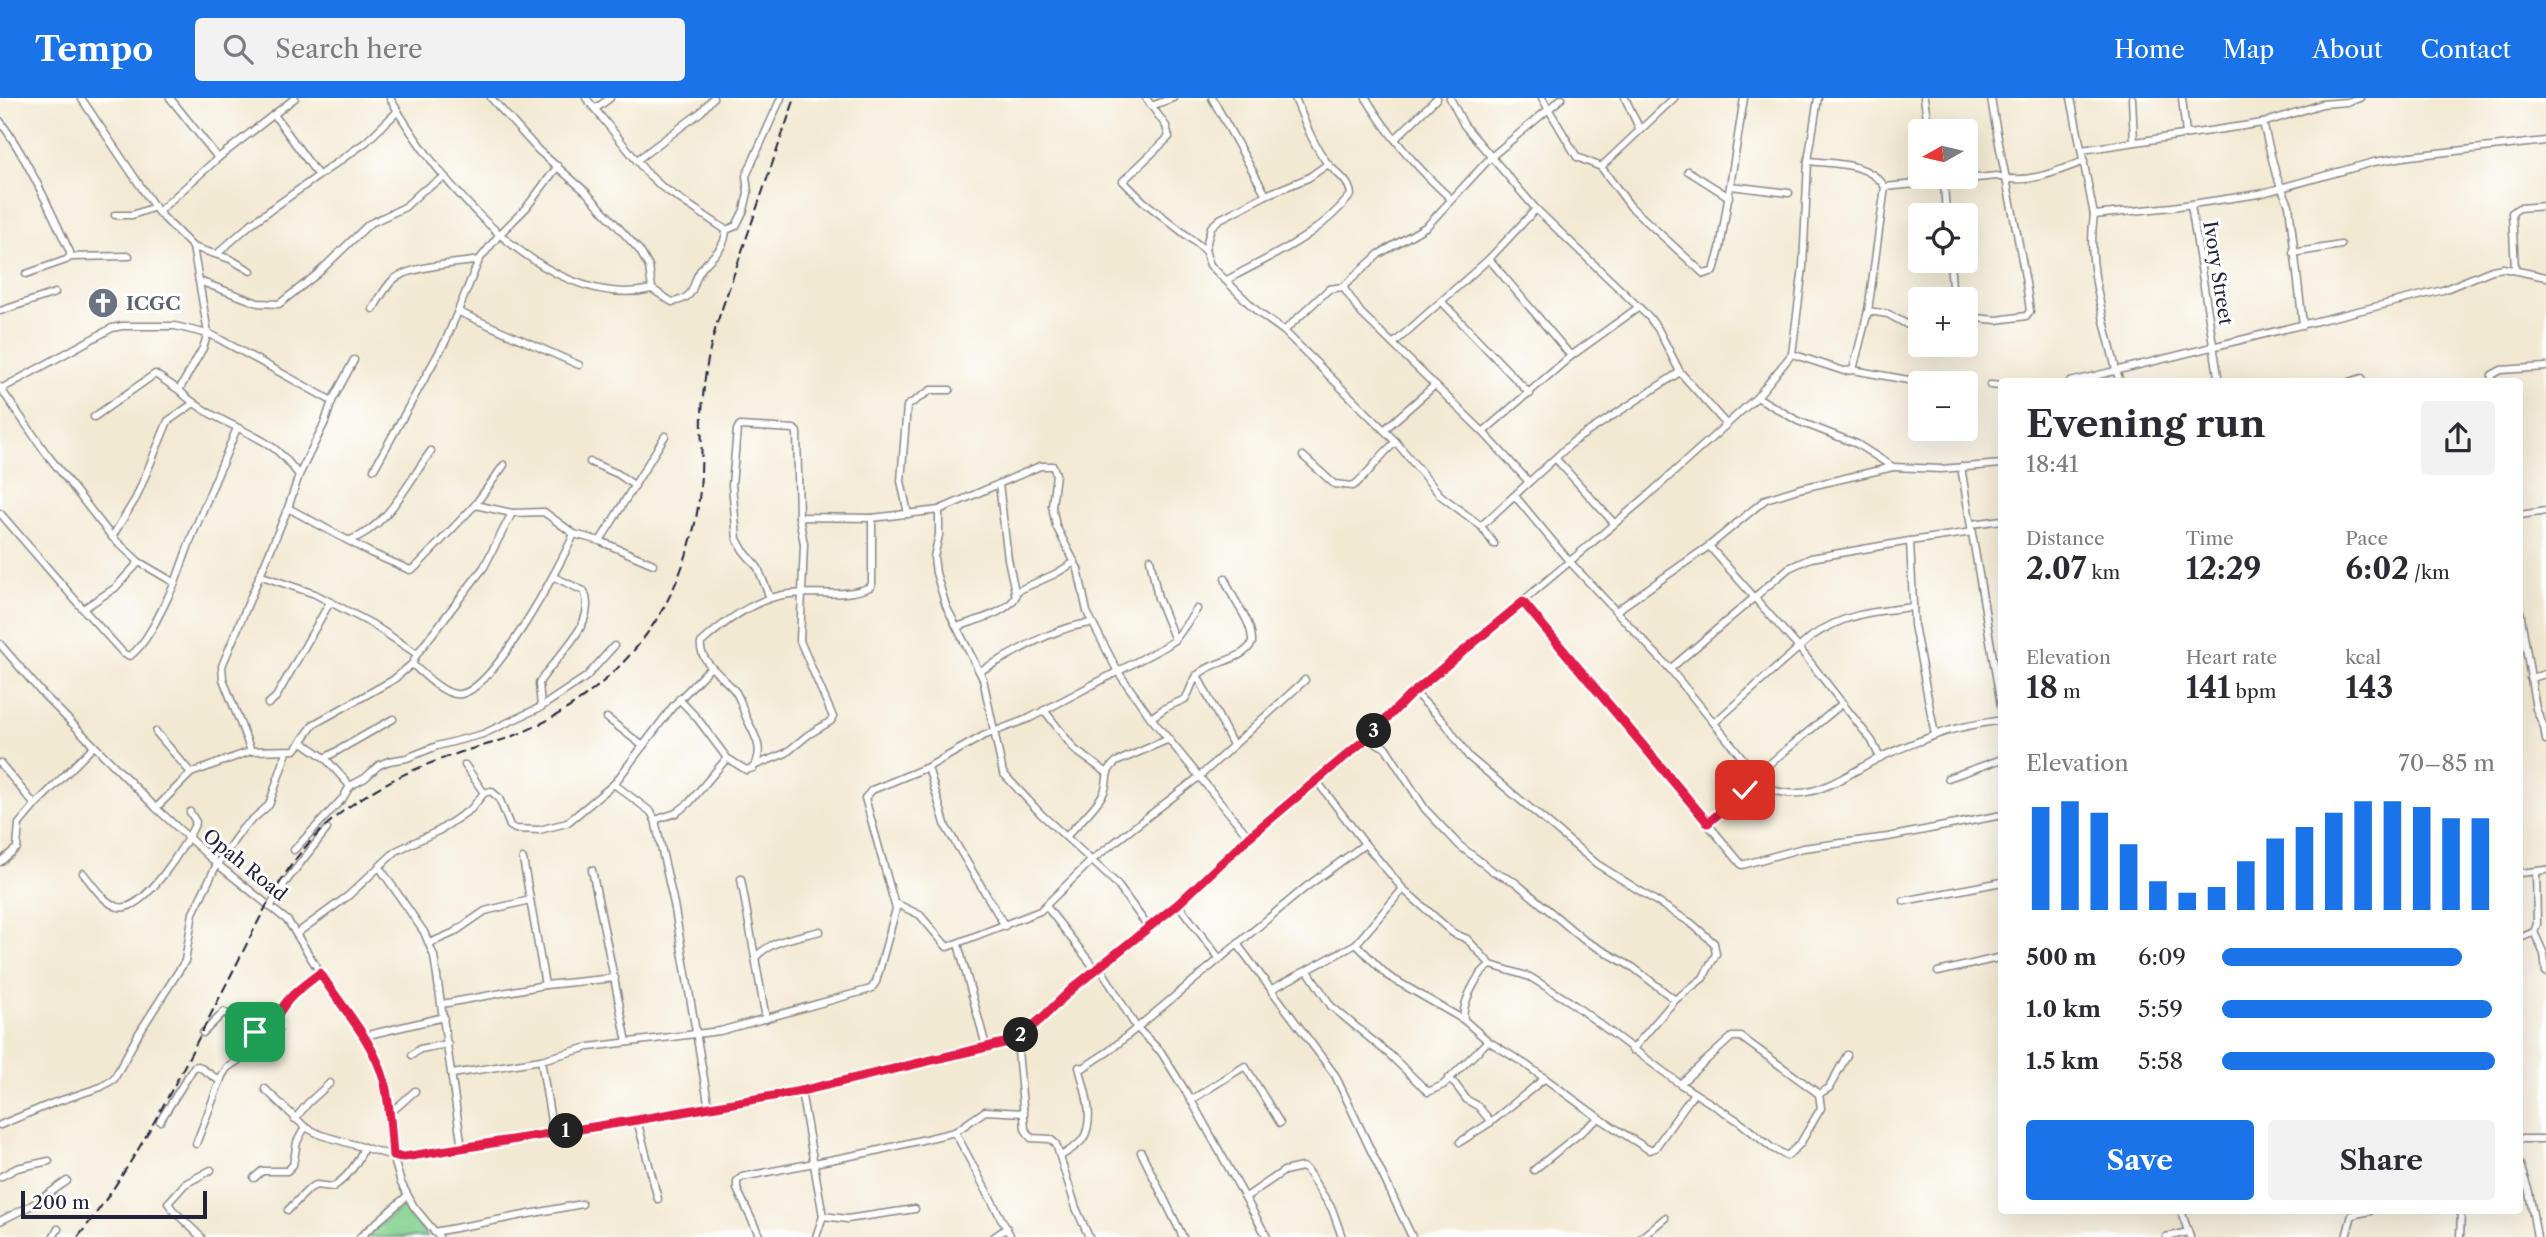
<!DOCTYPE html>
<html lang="en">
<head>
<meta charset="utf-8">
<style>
	body { margin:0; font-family:"Libre Caslon Text",serif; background:#f2f2f3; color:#2b2b33; height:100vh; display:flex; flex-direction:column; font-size:26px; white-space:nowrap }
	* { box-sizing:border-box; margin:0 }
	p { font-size:23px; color:#7c7c81 }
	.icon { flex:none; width:38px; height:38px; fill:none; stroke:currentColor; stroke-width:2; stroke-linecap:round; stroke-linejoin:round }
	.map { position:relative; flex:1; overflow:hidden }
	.side { position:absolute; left:1998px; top:280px; width:525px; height:836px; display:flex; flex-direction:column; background:#fff; border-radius:7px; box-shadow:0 7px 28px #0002 }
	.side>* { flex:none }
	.needle { width:46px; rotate:262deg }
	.buttons { position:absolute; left:1908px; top:21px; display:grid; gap:14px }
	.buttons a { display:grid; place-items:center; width:70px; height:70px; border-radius:7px; background:#fff; box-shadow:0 7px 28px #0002; font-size:35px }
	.scale { position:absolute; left:21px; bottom:18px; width:186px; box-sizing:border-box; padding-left:7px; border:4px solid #22223b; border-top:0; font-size:19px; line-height:24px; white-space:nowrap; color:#22223b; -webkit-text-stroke:5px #fff; paint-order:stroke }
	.pin { position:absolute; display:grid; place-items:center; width:60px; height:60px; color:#fff; margin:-30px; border-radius:14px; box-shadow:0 4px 10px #0006 }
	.km { position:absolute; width:35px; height:35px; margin:-18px; border-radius:50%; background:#222; color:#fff; font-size:19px; line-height:35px; text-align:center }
	.round { display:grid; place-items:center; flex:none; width:74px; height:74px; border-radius:7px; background:#f2f2f3 }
	.summary { display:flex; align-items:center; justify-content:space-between; height:119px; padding:0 28px }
	h1 { font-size:38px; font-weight:700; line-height:52px }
	.stats { display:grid; grid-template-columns:repeat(3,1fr); gap:10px; height:119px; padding:7px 28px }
	.stats div { display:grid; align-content:center }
	.stats b { font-size:30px; font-weight:700 }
	.stats small { font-size:19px; font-weight:400 }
	.stats p { font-size:19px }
	.chart { height:196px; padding:14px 28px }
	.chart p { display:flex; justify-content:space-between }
	.chart svg { width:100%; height:126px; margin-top:7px; stroke:#1a73e8; stroke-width:6 }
	.primary-button { display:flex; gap:14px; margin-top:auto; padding:14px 28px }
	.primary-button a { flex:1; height:80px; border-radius:7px; background:#1a73e8; color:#fff; font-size:28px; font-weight:700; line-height:80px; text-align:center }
	.primary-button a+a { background:#f2f2f3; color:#2b2b33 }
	ul { padding:0 28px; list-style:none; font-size:23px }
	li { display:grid; grid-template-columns:112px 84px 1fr; align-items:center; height:52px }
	li i { height:18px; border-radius:9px; background:#1a73e8 }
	header { display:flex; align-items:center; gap:42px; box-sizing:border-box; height:98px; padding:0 35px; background:#1a73e8; color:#fff }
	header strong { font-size:33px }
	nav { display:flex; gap:38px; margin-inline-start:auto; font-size:24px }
	.search { width:490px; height:63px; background:#f2f2f3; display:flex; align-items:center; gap:18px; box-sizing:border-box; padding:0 24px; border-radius:7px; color:#7c7c81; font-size:26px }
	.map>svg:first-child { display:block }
</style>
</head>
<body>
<header>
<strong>Tempo</strong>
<div class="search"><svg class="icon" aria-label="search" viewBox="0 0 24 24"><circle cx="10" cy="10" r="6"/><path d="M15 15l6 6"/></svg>Search here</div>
<nav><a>Home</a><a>Map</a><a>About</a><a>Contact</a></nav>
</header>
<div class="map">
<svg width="2546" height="1139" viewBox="0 0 2546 1139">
	<rect width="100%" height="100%" fill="#fff"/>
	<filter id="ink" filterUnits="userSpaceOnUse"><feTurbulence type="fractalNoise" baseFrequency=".0143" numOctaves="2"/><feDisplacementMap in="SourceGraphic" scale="14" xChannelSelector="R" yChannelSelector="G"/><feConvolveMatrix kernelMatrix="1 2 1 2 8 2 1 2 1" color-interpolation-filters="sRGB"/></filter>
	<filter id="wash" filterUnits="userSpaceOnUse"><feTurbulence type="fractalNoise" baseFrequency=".00686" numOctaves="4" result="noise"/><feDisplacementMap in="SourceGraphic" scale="28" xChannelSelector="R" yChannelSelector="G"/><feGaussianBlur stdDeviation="1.57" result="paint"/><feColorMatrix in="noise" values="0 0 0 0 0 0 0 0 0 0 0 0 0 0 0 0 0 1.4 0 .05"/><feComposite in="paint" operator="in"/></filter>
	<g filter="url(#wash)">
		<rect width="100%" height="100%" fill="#f2e9d2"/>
		<path fill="#83d190" stroke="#527a66" stroke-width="2" d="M405,1107L427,1139H364Z"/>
	</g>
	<g filter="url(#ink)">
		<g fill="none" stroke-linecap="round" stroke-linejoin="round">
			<g stroke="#8a8686" stroke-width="9">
				<g id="street">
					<path d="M81,0L158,114L193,149L230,161L251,173"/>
					<path d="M170,0L218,60"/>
					<path d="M390,0C436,81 545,215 652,191L649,169L640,153L586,94L538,52L491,0"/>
					<path d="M586,0L646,74L662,89L726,132"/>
					<path d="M1146,0L1166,28L1169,39L1123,83L1143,103L1205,152L1210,167L1259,215L1284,233L1396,344L1440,397L1481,428L1494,446"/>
					<path d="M1212,0L1266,97"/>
					<path d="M1366,0C1389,38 1418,71 1451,101"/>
					<path d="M1450,0L1464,27L1536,111L1649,219L1658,231L1680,274L1726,326"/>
					<path d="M1542,0L1577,59L1601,69L1631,109L1704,176L1714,173L1720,151L1744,0"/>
					<path d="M1625,0L1640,32"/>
					<path d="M1924,0L1929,33"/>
					<path d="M2071,0L2094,117C2086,167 2105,223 2116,272L2120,284"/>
					<path d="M2132,0L2134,44"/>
					<path d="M2182,0L2186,36"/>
					<path d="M1151,8L1173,0"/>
					<path d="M595,11L610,0"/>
					<path d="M275,18L318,77"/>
					<path d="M0,23C29,63 49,110 70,154V159L66,162L26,176"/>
					<path d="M2263,25L2276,77L2289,107L2303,227"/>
					<path d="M1395,41L1437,0"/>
					<path d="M2082,52L2263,25L2322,6L2347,4L2360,0"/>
					<path d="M637,62L701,14L713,0"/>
					<path d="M1808,63C1834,66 1869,64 1885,89L1868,213L1888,216L1908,227L1920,226"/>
					<path d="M1601,69L1674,0"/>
					<path d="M1688,73L1729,99"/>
					<path d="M1944,84L1946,117"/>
					<path d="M1731,88L1789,95"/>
					<path d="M1885,89L1997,78C2024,88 2059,73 2084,63"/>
					<path d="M2191,107L2219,284"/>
					<path d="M158,114L218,60L295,0"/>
					<path d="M115,117H132L155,109"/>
					<path d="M2094,117L2172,109L2259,96L2374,64L2410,58L2546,43"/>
					<path d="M726,132L736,128L744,112L748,95L746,78L781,0"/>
					<path d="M193,149L208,235L203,250L179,292C203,317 239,328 268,346C281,354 290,366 299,377"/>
					<path d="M1205,152L1211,129L1220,121L1266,97L1308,80L1328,66"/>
					<path d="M2293,155L2341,147"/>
					<path d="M217,156L252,125L366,44L398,13"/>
					<path d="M70,159L129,158"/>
					<path d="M1489,161L1571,258"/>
					<path d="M1950,163L1953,201"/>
					<path d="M2515,171L2512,115L2519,110L2546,108"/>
					<path d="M1227,182C1274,156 1316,140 1351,97C1350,83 1337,76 1328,66C1313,47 1304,22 1295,0"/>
					<path d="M199,183L258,205L279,206L316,177L369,126L405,109L422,93L445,79"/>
					<path d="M1343,189L1361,215L1483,334L1529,384"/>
					<path d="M652,191L672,204C700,199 689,185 703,169C714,156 725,151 726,132"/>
					<path d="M1442,204L1530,296"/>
					<path d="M373,211C379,202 384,191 392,183C406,168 458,166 479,162"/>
					<path d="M0,213L55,195"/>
					<path d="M459,214L579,267"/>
					<path d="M1965,219L1997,222L2026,218L2030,213C2021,141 2002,72 1991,0"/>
					<path d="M1284,233L1329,191L1343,189L1379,156L1427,128L1491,59L1562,0"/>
					<path d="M1394,245L1489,161L1536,111"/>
					<path d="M1792,256L1844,273L1853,272L1919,284"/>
					<path d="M1853,272L1868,213"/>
					<path d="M2070,284L2443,192L2492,172L2503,170L2546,179"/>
					<path d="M2349,284L2362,280"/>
					<path d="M2491,284L2492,277L2501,272L2546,269"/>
					<path d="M1990,287L2002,288"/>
					<path d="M0,289L1,291L112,230L122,228H175L212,237L332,303L325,324L299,377L288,410L222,568L223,581L251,653L191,675L156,710"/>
					<path d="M1,291L46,355L112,439L139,464L175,485L192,438L237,330"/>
					<path d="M1757,299L1798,323L1857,346L1893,369L1941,371L2002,366"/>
					<path d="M332,303L354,262"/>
					<path d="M94,319L155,276L179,292"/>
					<path d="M1384,332L1434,288"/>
					<path d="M1483,334L1571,258L1639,209"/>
					<path d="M1303,358L1334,386L1353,388C1370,376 1379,357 1396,344"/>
					<path d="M1556,361L1613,424"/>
					<path d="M590,364L618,376L635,388"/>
					<path d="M1961,369L2002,614"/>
					<path d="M374,371L446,242L479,162L499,137L526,110L558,68"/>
					<path d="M1515,398L1569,463L1670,571L1767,690C1806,706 1835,684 1868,666C1888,654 1912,646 1933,638C1955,629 1979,626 2002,622"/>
					<path d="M475,407L512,415L544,414L574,436L600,443L665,338"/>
					<path d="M288,410L371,455L410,472L416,469L475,407L504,367"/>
					<path d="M939,412V437L934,459L936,475L946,508L983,581L1003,675L1041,716L1116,785L1149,830"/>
					<path d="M0,415L83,511L115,490L139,464"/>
					<path d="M908,416L901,383L907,308L931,292H950"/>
					<path d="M2520,417L2546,413"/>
					<path d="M799,419L872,420L939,412L1040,368H1053L1056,376L1052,408L1056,428L1078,471L1087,514L1118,574L1151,620L1249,739"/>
					<path d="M1972,426L2002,422"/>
					<path d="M1481,428L1574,343L1680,274"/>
					<path d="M112,439L136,400L168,323L194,305"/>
					<path d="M350,442C387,430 409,383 431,353"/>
					<path d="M600,443L653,466"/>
					<path d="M1709,448L1799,550L1872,643L1880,660"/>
					<path d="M1150,461L1158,500L1175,542"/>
					<path d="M259,477L315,496L372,526L417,556"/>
					<path d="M1015,494L1055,476L1075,464"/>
					<path d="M1523,504L1742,767L1803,750L1888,739L2002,717"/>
					<path d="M83,511L124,556L130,558C149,544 164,506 175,485"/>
					<path d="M1616,513L1709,448L1766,401L1798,391L1893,369"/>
					<path d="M2520,513L2536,611L2544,629L2546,642"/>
					<path d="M957,529C975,522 1007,516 1016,498L1008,461L999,386"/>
					<path d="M0,546L41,594L156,710L217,766L288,823L326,884L364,938L378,965L384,983L393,1058L401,1085L414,1109L439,1139"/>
					<path d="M412,566C424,576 445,599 461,596C495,590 560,468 574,436"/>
					<path d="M1670,571L1789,470L1811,460L1910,443"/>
					<path d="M980,573C1015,555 1052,529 1092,525"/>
					<path d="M1197,577L1233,647"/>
					<path d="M2530,580L2546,576"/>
					<path d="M1414,594L1445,625L1469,659L1597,766L1691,825L1714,845L1716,856L1703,880L1675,902L1632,952"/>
					<path d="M679,601L697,620L727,660L746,672L753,670C766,651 754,637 746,619C742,610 741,601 735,593C725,580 698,563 701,545C724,524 757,499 790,496C815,493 846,500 870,489L872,486V420"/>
					<path d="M268,606L276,599L330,504"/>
					<path d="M541,609L539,585C554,559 599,526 584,493L554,479"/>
					<path d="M1044,612L1075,652L1106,674"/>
					<path d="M607,620L643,648"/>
					<path d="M1151,620L1165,610L1185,601C1191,593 1191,583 1199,576C1214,562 1241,564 1252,545C1253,521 1231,503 1225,480"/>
					<path d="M1714,625L1811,539C1842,516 1876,513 1913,509"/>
					<path d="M156,634L191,675"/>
					<path d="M1935,637L1914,527L1910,443L1973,434"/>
					<path d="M1367,640L1386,650L1425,711L1460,748L1494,774L1515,784L1584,842L1634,870L1675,902"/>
					<path d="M302,644L325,660L350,688L365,680L379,667L389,663L407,660L437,648L483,636L541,609L586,579L614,548"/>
					<path d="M251,653L295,652L314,626L393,582L412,566L417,556L484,469L512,415"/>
					<path d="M325,660L393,621"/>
					<path d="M0,665L35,707"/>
					<path d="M465,667L484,695"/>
					<path d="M756,667L786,655L808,637L831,623L833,619L800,543L804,446L799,419L797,334L794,331L739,328L737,332L732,387L737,441L743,452L758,470L770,500"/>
					<path d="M1948,680L2002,661"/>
					<path d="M1316,682L1365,746L1403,791L1453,835L1467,841L1491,867L1530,879L1569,903L1680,986L1737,1022L1772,1050L1787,1058L1800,1046L1821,1010L1819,996"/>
					<path d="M614,686L651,714L655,722L674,806L709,1010"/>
					<path d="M655,722L676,715L689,705L727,660"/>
					<path d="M1708,725L1745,692L1756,677L1843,605"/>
					<path d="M1066,739C1078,725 1096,710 1104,694C1110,680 1102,677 1116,664L1169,641"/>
					<path d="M294,752L343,700L350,688"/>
					<path d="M523,761L545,887"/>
					<path d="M0,764L17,750L19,726L35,707L94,648"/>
					<path d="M380,770L424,834L434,858L462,1050"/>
					<path d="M592,772L627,944"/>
					<path d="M83,775C92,786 104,805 118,809C144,816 188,743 196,724L190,714"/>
					<path d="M2520,775L2546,772"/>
					<path d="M741,781L766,921"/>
					<path d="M1904,803L2002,784"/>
					<path d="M895,805L920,817L947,849L1040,813L1092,762L1200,678L1305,582"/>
					<path d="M1178,806L1219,860"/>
					<path d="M1046,808L1096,872"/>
					<path d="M270,809L284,786L327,731"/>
					<path d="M1005,828L946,729L928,669L983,638L1030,620L1166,548L1175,542L1197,511"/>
					<path d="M2534,834L2544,856L2546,874"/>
					<path d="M296,836L348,798L396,753L440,732L471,711L484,695L491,693L499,700L510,728L515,731L539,732L567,725L614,686L674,607L711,569"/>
					<path d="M2520,840L2534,834L2537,826L2536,773"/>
					<path d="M430,845L453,835L485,813L530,802"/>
					<path d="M958,846L986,948"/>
					<path d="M1356,846L1403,791"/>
					<path d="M1238,847L1335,977L1412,1139"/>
					<path d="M755,860C770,842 798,839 820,833"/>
					<path d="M1100,869L1136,929L1161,954L1191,1002L1267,1139"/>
					<path d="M1308,873L1331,908L1390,957L1428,994L1443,987L1488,943"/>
					<path d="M1938,874L2002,859"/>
					<path d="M1272,891L1356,846L1388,878L1464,922L1488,943L1525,966L1599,1020L1649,1052L1655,1050L1694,995"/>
					<path d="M442,906L545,887L615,880"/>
					<path d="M1464,922C1461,907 1477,874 1491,867"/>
					<path d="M203,935L224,914L248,930L255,934L260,933L275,922L289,900L320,875"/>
					<path d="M364,938L444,919"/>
					<path d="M1017,941L1025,1031L1031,1040L1050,1041L1056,1046L1076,1110L1089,1139"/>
					<path d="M412,957L420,951L448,946"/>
					<path d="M541,962L553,1035"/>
					<path d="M452,976L541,962L589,949L720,933L871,891L876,884L896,811L865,700L872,692L928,669"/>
					<path d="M1448,981L1455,986L1467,1002L1478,1008L1491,1024"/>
					<path d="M1680,986L1732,939H1741L1819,996L1829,990L1847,957"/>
					<path d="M265,991L305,1029L321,1037L393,1058L410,1059L801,993L1017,941L1073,890L1178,806L1249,739L1367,640L1409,599L1645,400L1757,299L1792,256L1803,169L1808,63L1818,0"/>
					<path d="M801,993L823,1118L847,1121L915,1111"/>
					<path d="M1191,1002L1245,968L1280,1025"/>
					<path d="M388,1013L396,1010L415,993"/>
					<path d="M295,1021L308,1005L330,985"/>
					<path d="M637,1022L658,1101"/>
					<path d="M160,1023L194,969L198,968L220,983"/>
					<path d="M0,1027L53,1005L101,989L114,981L139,935L185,863L193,815L217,766L243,730L269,707L287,654"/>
					<path d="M955,1034L985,1013L1024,1015"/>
					<path d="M2520,1041H2546"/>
					<path d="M1460,1044L1491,1024L1545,980"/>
					<path d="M196,1046L222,978L227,970L276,937L278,933L275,922"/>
					<path d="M1141,1054L1183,1139"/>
					<path d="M1061,1058C1068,1053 1078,1048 1083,1041C1096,1020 1084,990 1079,969L1083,970L1109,953L1306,789L1365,746"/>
					<path d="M2520,1067L2529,1094L2537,1139"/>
					<path d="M1534,1072L1599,1020"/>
					<path d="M0,1079L17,1070L49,1063"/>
					<path d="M254,1080L262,1073H287L293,1067L297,1044L305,1029"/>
					<path d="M1246,1099L1284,1073L1302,1069L1306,1071L1332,1111L1342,1139"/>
					<path d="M288,1112L310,1090L316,1087L333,1089C348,1079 357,1067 364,1049"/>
					<path d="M2181,1113L2190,1139"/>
					<path d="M0,1123L32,1107L67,1083"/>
					<path d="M434,1134L582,1106"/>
					<path d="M53,1139L58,1131"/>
					<path d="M201,1139L173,1112L168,1105L185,1086L211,1072"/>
					<path d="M360,1139L407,1098"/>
					<path d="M760,1139L737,1091V1083L742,1079L871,1054L955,1034L1011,1139"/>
					<path d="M816,1139L823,1118"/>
					<path d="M994,1139L1007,1130"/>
					<path d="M1642,1139L1665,1120"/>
					<path d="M2166,1139L2188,1134"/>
					<path d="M2346,1139L2352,1117L2370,1113"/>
					<path d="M2460,1139L2461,1113"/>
				</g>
			</g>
			<use href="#street" stroke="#fff" stroke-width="6"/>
			<path stroke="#22223b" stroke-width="2" stroke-dasharray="10 5" stroke-linecap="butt" d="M78,1139C141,1060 185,966 231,877C251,839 269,797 295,762C335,708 393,677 456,656C475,649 494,646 513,638C589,609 653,548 681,472C691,446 698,418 700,391C703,357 700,323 704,289C706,267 711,246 717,225L795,0"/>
		</g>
	</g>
	<g fill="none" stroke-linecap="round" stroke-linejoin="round" filter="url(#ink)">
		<g stroke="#fff" stroke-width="14">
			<path id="route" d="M255,934C273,932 279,911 290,900C298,891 310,883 320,875C342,910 373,942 384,982C390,1006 391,1033 393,1058L404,1059L637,1022L801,993L1008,944L1017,941L1041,921L1073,890L1178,806L1249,739L1367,640L1409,598L1523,504L1708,725L1745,692"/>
		</g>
		<use href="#route" stroke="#e11d48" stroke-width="9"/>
	</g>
	<defs>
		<g id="church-disc" transform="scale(1.575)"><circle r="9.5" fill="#6b7280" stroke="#fff"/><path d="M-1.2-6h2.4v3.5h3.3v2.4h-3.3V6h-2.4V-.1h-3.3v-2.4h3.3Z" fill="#fff"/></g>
	</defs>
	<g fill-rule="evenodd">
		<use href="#church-disc" x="103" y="205"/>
	</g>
	<g text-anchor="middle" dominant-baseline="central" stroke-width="6" stroke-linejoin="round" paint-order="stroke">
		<g font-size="19" fill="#22223b" stroke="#fff">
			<text transform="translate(2218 175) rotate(81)">Ivory Street</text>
			<text transform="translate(245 767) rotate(39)">Opah Road</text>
		</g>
		<g font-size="19" font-weight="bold" fill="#5b616d" stroke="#fff" text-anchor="start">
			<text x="126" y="205">ICGC</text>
		</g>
	</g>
</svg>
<div class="buttons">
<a><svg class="needle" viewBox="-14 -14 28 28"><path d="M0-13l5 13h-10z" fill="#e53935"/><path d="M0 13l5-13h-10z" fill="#7c7c81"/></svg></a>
<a><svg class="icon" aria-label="locate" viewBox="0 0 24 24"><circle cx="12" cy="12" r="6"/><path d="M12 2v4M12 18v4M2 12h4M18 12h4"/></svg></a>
<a>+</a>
<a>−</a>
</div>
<div class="scale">200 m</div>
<div class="pin" style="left:255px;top:934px;background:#1e9e55"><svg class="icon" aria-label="arrive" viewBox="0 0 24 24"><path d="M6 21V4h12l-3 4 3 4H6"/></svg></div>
<div class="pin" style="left:1745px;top:692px;background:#d93025"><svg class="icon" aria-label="check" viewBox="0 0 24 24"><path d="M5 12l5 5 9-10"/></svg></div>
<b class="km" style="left:566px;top:1033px">1</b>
<b class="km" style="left:1021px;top:937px">2</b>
<b class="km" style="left:1374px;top:633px">3</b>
<section class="side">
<div class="summary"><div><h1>Evening run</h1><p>18:41</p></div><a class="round"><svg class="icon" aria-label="share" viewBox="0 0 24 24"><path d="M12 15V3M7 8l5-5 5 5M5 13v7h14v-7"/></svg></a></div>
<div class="stats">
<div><p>Distance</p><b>2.07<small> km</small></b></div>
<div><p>Time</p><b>12:29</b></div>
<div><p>Pace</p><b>6:02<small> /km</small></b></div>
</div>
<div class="stats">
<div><p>Elevation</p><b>18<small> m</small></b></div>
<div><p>Heart rate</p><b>141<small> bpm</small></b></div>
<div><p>kcal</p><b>143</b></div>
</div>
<div class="chart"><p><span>Elevation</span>70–85 m</p>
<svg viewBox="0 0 160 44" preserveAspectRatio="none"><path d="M5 44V8M15 44V6M25 44V10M35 44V21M45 44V34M55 44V38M65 44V36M75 44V27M85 44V19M95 44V15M105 44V10M115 44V6M125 44V6M135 44V8M145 44V12M155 44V12"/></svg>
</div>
<ul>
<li><b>500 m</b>6:09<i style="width:88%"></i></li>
<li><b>1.0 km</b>5:59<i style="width:99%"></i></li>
<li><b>1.5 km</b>5:58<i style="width:100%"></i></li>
</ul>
<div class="primary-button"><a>Save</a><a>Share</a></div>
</section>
</div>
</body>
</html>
